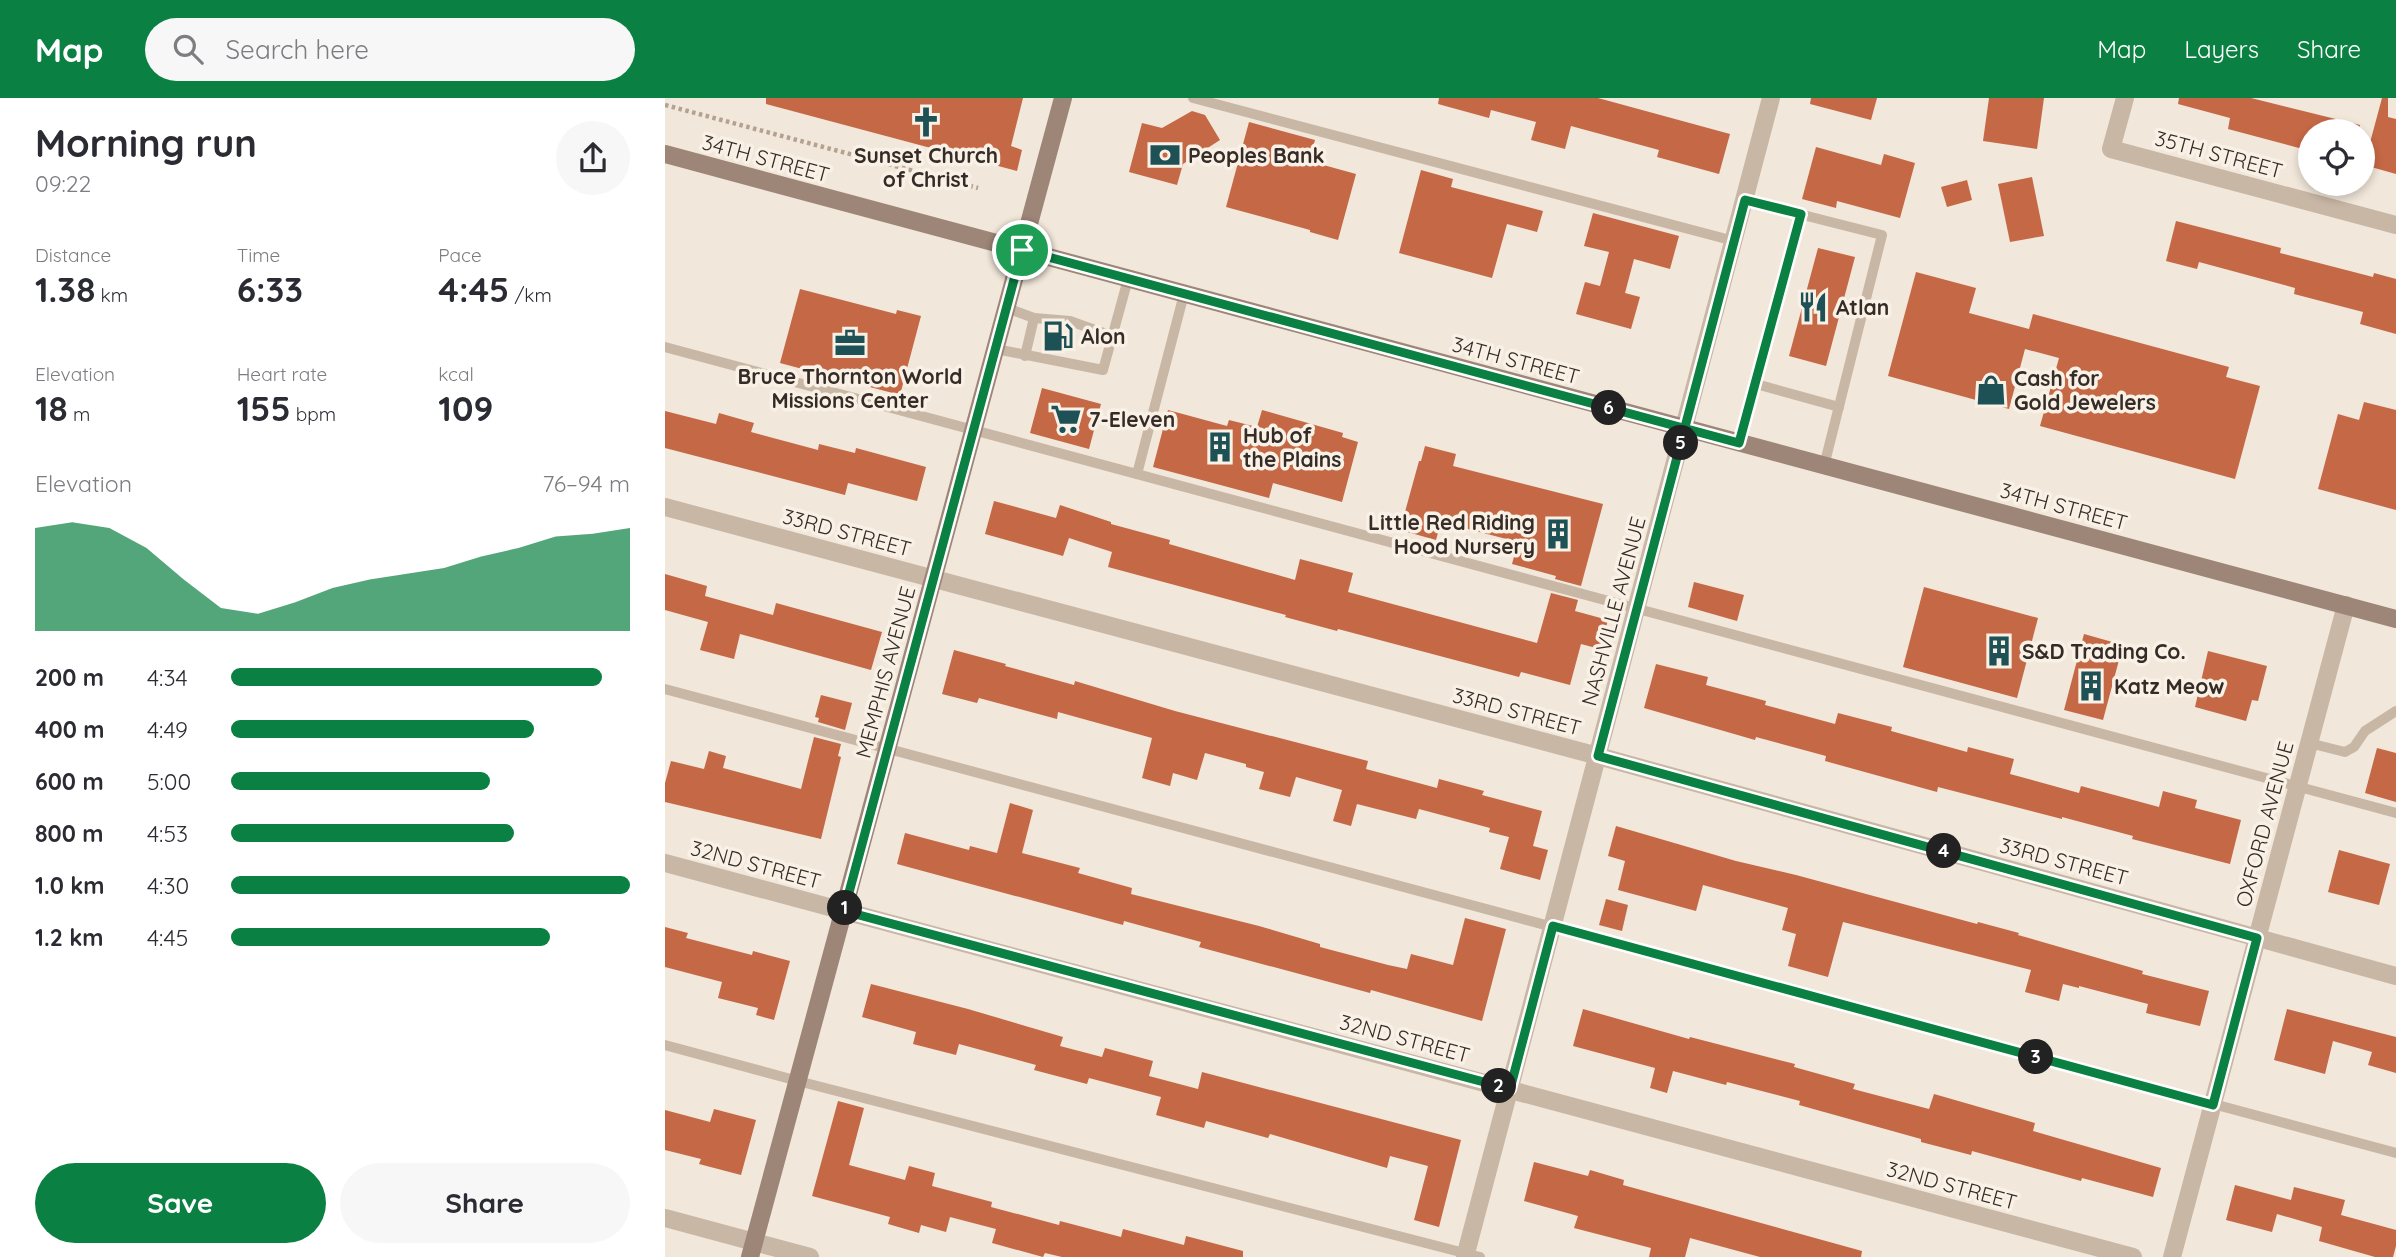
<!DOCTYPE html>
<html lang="en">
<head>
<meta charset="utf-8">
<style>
	body { margin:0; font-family:Quicksand,sans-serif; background:#f7f7f7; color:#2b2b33; height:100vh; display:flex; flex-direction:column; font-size:26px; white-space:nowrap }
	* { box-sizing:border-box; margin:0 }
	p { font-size:23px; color:#7c7c81 }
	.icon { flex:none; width:38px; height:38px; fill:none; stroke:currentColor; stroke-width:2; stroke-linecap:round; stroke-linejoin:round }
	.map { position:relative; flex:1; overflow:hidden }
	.sheet { display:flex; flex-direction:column; background:#fff; width:665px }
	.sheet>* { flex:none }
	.buttons { position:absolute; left:1633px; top:21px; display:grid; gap:14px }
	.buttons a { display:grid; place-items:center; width:77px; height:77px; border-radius:50%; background:#fff; box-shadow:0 4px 10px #0003; font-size:35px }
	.pin { position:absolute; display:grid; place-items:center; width:60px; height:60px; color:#fff; margin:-30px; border:4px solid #fff; border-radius:50%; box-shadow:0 2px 7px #0007 }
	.km { position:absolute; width:35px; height:35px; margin:-18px; border-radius:50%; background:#222; color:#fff; font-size:19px; line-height:35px; text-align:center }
	.round { display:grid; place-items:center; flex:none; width:74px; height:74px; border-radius:37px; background:#f7f7f7 }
	.summary { display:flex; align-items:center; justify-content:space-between; height:119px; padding:0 35px }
	h1 { font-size:38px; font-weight:700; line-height:52px }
	.metrics { display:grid; grid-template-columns:repeat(3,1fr); gap:10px; height:119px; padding:7px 35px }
	.metrics div { display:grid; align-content:center }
	.metrics b { font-size:35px; font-weight:700 }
	.metrics small { font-size:19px; font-weight:400 }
	.metrics p { font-size:19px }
	.chart { height:196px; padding:14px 35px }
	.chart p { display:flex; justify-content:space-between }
	.chart svg { width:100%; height:126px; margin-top:7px; fill:#0b8043; opacity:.7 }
	.cta { display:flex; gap:14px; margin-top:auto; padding:14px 35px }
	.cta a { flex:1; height:80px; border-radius:42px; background:#0b8043; color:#fff; font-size:28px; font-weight:700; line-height:80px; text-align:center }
	.cta a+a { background:#f7f7f7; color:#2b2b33 }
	ul { padding:0 35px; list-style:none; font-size:23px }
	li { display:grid; grid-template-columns:112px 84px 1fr; align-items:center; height:52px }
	li i { height:18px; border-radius:9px; background:#0b8043 }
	header { display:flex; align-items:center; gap:42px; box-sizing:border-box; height:98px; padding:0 35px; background:#0b8043; color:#fff }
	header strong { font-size:33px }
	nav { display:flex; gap:38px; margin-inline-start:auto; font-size:24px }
	.search { width:490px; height:63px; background:#f7f7f7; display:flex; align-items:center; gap:18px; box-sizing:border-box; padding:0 24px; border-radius:38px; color:#7c7c81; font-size:26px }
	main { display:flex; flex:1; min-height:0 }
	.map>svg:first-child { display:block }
</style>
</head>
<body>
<header>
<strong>Map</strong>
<div class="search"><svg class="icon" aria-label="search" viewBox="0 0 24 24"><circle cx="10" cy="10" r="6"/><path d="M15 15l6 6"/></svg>Search here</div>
<nav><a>Map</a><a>Layers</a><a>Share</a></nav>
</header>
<main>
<section class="sheet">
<div class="summary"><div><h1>Morning run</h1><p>09:22</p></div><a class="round"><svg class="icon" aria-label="share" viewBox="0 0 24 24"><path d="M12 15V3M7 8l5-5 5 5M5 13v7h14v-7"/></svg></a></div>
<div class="metrics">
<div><p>Distance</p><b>1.38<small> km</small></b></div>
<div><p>Time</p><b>6:33</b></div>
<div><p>Pace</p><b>4:45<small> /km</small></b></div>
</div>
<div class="metrics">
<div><p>Elevation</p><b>18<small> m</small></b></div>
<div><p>Heart rate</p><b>155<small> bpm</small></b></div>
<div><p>kcal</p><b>109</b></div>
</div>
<div class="chart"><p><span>Elevation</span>76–94 m</p>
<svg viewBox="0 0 160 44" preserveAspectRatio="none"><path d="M0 44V8L10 6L20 8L30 15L40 26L50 36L60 38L70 34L80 29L90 26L100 24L110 22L120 18L130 15L140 11L150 10L160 8V44z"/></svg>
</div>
<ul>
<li><b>200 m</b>4:34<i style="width:93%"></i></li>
<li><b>400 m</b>4:49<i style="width:76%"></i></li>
<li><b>600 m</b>5:00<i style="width:65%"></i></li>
<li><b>800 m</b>4:53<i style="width:71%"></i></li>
<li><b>1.0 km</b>4:30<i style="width:100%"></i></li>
<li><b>1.2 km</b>4:45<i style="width:80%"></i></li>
</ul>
<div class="cta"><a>Save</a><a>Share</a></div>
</section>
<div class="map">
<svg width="1731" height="1159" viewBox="0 0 1731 1159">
	<rect width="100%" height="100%" fill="#f1e7da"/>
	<g fill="#c56845">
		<path d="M101,0H358L346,48L357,52L352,73L101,6Z"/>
		<path d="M774,0H933L1065,36L1054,76L992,59L994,52L906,28L900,51L866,42L871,24L826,12L824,20L773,6Z"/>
		<path d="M1146,0H1212L1206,22L1145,6Z"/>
		<path d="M1324,0H1379L1372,51L1318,43Z"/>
		<path d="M1514,0H1586L1695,27L1694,33H1645V53L1563,31L1565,20L1513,6Z"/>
		<path d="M1717,0H1723V19L1731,21V76L1699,67Z"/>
		<path d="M527,13L540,17L555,42L518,66L512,87L464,74L477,25L497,30Z"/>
		<path d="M584,24L650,42L644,63L691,76L673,142L645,134V132L561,109Z"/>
		<path d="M1151,49L1216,67L1219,56L1250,65L1235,120L1172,103L1171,110L1137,101Z"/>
		<path d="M756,72L788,81L786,89L878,113L872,134L842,126L827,180L734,155Z"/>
		<path d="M1367,79L1379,138L1345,144L1333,86Z"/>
		<path d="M1302,82L1307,102L1282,109L1276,89Z"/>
		<path d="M928,115L1014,138L1005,171L969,161L960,195L975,199L966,231L911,216L920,184L935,188L944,154L919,148Z"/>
		<path d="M1511,123L1616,150L1615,155L1708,179L1709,175L1731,181V236L1695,226L1698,214L1629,196L1630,190L1534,164L1532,171L1501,163Z"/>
		<path d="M1153,150L1190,159L1161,268L1124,258Z"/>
		<path d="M1251,174L1311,190L1304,215L1364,231L1368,216L1564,269L1561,279L1595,288L1570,381L1375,328L1394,260L1360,251L1344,311L1223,278Z"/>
		<path d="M135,191L231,216L232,212L256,218L235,297L115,265Z"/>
		<path d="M377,290L436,306L424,351L365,335Z"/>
		<path d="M1699,304L1731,312V412L1653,391L1673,316L1694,322Z"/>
		<path d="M503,312L562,328L564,322L592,329L597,312L678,335L677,339L693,344L677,404L608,385L604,400L488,369Z"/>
		<path d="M0,313L51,326L54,315L89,325L86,334L153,352L154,346L190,355L191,350L261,369L252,403L183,385L180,397L0,350Z"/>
		<path d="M760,348L791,356L788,368L938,406L916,488L890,481L891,478L847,466L853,444L776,424L771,442L735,432L754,363H756Z"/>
		<path d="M329,403L391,420L395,407L446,424V426L505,442L504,446L630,482L635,461L688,475L683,494L872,545L886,495L913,502L910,513L943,522L935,551L916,546L905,587L856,574L854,579L673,531L672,533L620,519L621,517L443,469L447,454L404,440L398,458L320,436Z"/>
		<path d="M0,476L42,488L40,498L108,517L111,505L217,534L206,572L75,536L69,561L35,552L43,524L0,512Z"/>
		<path d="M1029,484L1079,497L1072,523L1023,509Z"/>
		<path d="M1259,489L1373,520L1352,600L1238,569Z"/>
		<path d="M1419,536L1458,547L1438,622L1399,612Z"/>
		<path d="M289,552L341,566L340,568L409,587L410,583L510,613L703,663L701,671L772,690L774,681L819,693L817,697L877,713L868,748L883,752L875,782L835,771L844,739L824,734L825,730L754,711L751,721L692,706L686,728L668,723L677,692L631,679L625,699L594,691L599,674L581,669V666L540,655L532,682L508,675L505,688L477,680L487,640L393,614L392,621L314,600L312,605L277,596Z"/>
		<path d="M1543,553L1602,568L1593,603L1587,602L1581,623L1530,609Z"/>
		<path d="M991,566L1043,579L1041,587L1101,603L1100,607L1170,626L1173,615L1227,629L1226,633L1302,654L1303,649L1349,661L1345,676L1414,695L1416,688L1494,709L1498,693L1532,702L1530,710L1576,722L1565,766L1467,741L1468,738L1397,719V721L1273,689L1272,694L1160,663L1161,658L1091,639L1090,642L979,610Z"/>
		<path d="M156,597L187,605L180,632L153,624L154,620L150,619Z"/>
		<path d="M149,639L176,646L173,658L176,659L156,741L0,704V685L6,663L39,671L44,653L61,658L58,670L136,691Z"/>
		<path d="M1712,650L1731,655V704L1700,695Z"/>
		<path d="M345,705L368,712L357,755L415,770L413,775L467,790L466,796L594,828L655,846V849L723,867L742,871L746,856L788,867L800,820L841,831L817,923L706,892L705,895L534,849L536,844L459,823L458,827L232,766L240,735L304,752L305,748L332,755Z"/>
		<path d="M951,728L1071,763L1131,777L1312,826L1313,824L1354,835L1353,837L1478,873L1477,876L1544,893L1535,928L1481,915L1483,906L1414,888V890L1398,886L1394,903L1360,894L1366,872L1178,824L1163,879L1123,868L1131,836L1117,832L1123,810L1038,787L1031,813L953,792L960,763L943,758Z"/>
		<path d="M1674,752L1725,766L1714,807L1663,794Z"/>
		<path d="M941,801L963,807L957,833L934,827Z"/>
		<path d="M0,829L23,835L21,840L87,857L88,853L125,863L109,922L91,917L93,910L53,900L57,884L0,869Z"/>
		<path d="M206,886L303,911L398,939L395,948L437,959L440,950L488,963L484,978L533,991L537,974L796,1042L774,1129L749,1122L763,1068L725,1058L722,1070L605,1036L603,1040L541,1023L539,1030L491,1017L496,999L424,980L422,986L369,972L371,967L294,946L291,957L248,946L251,934L197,919Z"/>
		<path d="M918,911L1024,941L1025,939L1130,966L1129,969L1190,986L1188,991L1264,1011L1269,996L1370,1025L1368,1033L1496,1070L1488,1099L1417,1080L1416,1083L1307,1053L1306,1057L1256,1044V1041L1134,1007L1135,1003L1062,984L1061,987L1008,973L1002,995L985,990L990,970L908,948Z"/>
		<path d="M1622,911L1731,939V975L1703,967L1707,954L1668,943L1660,976L1609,962Z"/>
		<path d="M173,1003L199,1010L184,1067L240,1082L244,1068L270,1075L267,1088L327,1104L326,1109L394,1127L395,1123L456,1139L458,1131L519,1147L521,1138L578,1153V1159H397L380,1155L378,1159L327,1145L331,1131L285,1119L281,1134L256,1127L254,1135L223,1126L225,1119L147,1098Z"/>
		<path d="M49,1011L91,1022L76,1077L34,1066L36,1061L0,1052V1012L45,1024Z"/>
		<path d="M869,1064L923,1078L925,1072L959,1082L958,1087L1197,1153L1196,1159H1095L1025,1140L1020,1159H984L986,1150L909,1130L913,1118L859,1103Z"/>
		<path d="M1570,1087L1626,1102L1629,1089L1680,1102L1676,1117L1731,1132V1148L1728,1159H1710L1654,1143L1657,1129L1612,1116L1607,1134L1561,1122Z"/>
	</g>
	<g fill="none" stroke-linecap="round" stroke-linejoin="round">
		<path stroke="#b5a191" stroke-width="4.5" stroke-dasharray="3.5 3.5" stroke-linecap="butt" d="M0,7L313,90"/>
		<g stroke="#c9b7a6" stroke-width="10">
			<path d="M528,0L1069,143"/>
			<path d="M1079,102L1217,137L1159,368"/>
			<path d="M342,210L369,220L360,258"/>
			<path d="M369,220L405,223L447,238"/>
			<path d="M0,249L1731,715"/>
			<path d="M331,251L438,272L463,181"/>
			<path d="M1091,286L1174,309"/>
			<path d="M1074,345L1136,116"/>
			<path d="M472,376L519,196"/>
			<path d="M0,591L1731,1055"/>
			<path d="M1644,645L1680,654L1689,649L1700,633L1731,613"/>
			<path d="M0,947L133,983L815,1159"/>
		</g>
		<g stroke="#c9b7a6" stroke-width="18">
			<path d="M1460,0L1446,51L1731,127"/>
			<path d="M0,409L933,658L1731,878"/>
			<path d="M0,765L1468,1159"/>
			<path d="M0,1120L145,1159"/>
			<path d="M800,1159L1106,0"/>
			<path d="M1507,1159L1681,507"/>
		</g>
		<g stroke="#9d8678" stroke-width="18">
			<path d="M0,56L1731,521"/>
			<path d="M85,1159L398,0"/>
		</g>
	</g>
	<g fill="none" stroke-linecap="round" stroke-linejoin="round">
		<g stroke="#fff" stroke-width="14">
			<path id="route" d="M357,152L179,813L845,991L888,828L1548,1007L1592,840L933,658L1080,102L1136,116L1074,345C835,281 596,216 357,152"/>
		</g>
		<use href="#route" stroke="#0b8043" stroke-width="9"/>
	</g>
	<defs>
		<g id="church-bare" transform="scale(2.415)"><path d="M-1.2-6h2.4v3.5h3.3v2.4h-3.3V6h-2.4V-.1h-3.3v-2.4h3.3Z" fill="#1d5156" stroke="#f9f1e6" stroke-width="2.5" paint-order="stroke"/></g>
		<g id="bank-bare" transform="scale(2.415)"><path d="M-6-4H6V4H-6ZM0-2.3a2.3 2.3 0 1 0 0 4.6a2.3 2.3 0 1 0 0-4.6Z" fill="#1d5156" stroke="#f9f1e6" stroke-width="2.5" paint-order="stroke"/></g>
		<g id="restaurant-bare" transform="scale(2.415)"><path d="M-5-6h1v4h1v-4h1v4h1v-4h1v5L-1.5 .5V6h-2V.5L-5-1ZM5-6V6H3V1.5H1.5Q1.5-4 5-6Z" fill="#1d5156" stroke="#f9f1e6" stroke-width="2.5" paint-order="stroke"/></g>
		<g id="fuel-bare" transform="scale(2.415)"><path d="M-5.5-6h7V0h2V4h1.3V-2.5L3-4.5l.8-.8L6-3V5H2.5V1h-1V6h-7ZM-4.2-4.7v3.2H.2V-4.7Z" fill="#1d5156" stroke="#f9f1e6" stroke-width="2.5" paint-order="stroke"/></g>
		<g id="office-bare" transform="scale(2.415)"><path d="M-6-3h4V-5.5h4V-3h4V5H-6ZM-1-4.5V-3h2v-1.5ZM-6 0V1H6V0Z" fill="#1d5156" stroke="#f9f1e6" stroke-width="2.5" paint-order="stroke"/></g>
		<g id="shop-bare" transform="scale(2.415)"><path d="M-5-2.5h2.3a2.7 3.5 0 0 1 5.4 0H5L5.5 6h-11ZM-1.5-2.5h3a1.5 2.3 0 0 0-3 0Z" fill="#1d5156" stroke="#f9f1e6" stroke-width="2.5" paint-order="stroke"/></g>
		<g id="supermarket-bare" transform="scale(2.415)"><path d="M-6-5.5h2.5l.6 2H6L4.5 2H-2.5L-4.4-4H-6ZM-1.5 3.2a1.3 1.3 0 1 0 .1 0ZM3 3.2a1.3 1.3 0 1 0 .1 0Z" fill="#1d5156" stroke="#f9f1e6" stroke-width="2.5" paint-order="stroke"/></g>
		<g id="building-bare" transform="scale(2.415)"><path d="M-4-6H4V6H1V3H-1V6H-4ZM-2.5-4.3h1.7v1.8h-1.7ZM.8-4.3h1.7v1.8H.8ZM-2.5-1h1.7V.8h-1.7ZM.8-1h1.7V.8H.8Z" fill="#1d5156" stroke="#f9f1e6" stroke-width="2.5" paint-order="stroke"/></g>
	</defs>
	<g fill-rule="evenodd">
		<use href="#church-bare" x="261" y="24"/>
		<use href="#bank-bare" x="500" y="57"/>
		<use href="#restaurant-bare" x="1148" y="209"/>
		<use href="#fuel-bare" x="393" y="238"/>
		<use href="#office-bare" x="185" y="245"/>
		<use href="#shop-bare" x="1326" y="292"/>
		<use href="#supermarket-bare" x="401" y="321"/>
		<use href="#building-bare" x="555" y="349"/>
		<use href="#building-bare" x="893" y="436"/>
		<use href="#building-bare" x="1334" y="553"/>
		<use href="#building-bare" x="1426" y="588"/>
	</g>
	<g text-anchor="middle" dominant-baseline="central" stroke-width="7" stroke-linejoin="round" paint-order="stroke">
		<g font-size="21" fill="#352c27" stroke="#f9f1e6">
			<text transform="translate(1554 56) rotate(15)">35TH STREET</text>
			<text transform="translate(101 60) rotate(15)">34TH STREET</text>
			<text transform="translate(851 262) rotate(15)">34TH STREET</text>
			<text transform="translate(1399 408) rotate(15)">34TH STREET</text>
			<text transform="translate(182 434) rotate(15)">33RD STREET</text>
			<text transform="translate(948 513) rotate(-75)">NASHVILLE AVENUE</text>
			<text transform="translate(220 574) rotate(-75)">MEMPHIS AVENUE</text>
			<text transform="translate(852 613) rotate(15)">33RD STREET</text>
			<text transform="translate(1599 726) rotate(-75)">OXFORD AVENUE</text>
			<text transform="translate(1399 763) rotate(15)">33RD STREET</text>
			<text transform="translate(91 766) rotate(15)">32ND STREET</text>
			<text transform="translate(740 940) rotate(15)">32ND STREET</text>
			<text transform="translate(1287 1087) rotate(15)">32ND STREET</text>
		</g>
		<g font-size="21" font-weight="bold" fill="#352c27" stroke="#f9f1e6" text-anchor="start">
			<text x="261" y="57" text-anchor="middle">Sunset Church<tspan x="261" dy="24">of Christ</tspan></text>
			<text x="523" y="57">Peoples Bank</text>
			<text x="1171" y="209">Atlan</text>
			<text x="416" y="238">Alon</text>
			<text x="185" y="278" text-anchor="middle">Bruce Thornton World<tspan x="185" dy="24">Missions Center</tspan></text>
			<text x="1349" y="280">Cash for<tspan x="1349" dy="24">Gold Jewelers</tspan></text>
			<text x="424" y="321">7-Eleven</text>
			<text x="578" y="337">Hub of<tspan x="578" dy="24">the Plains</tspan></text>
			<text x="870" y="424" text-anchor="end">Little Red Riding<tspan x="870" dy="24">Hood Nursery</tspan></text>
			<text x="1357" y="553">S&amp;D Trading Co.</text>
			<text x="1449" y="588">Katz Meow</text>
		</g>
	</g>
</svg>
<div class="buttons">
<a><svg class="icon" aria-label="locate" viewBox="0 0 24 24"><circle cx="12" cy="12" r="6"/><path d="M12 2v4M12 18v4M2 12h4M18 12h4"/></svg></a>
</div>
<div class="pin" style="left:357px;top:152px;background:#1e9e55"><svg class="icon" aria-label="arrive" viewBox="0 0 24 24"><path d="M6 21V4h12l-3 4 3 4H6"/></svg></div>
<b class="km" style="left:180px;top:810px">1</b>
<b class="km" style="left:834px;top:988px">2</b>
<b class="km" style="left:1371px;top:959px">3</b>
<b class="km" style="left:1279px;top:753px">4</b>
<b class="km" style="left:1016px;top:345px">5</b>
<b class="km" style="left:944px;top:310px">6</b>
</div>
</main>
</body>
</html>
